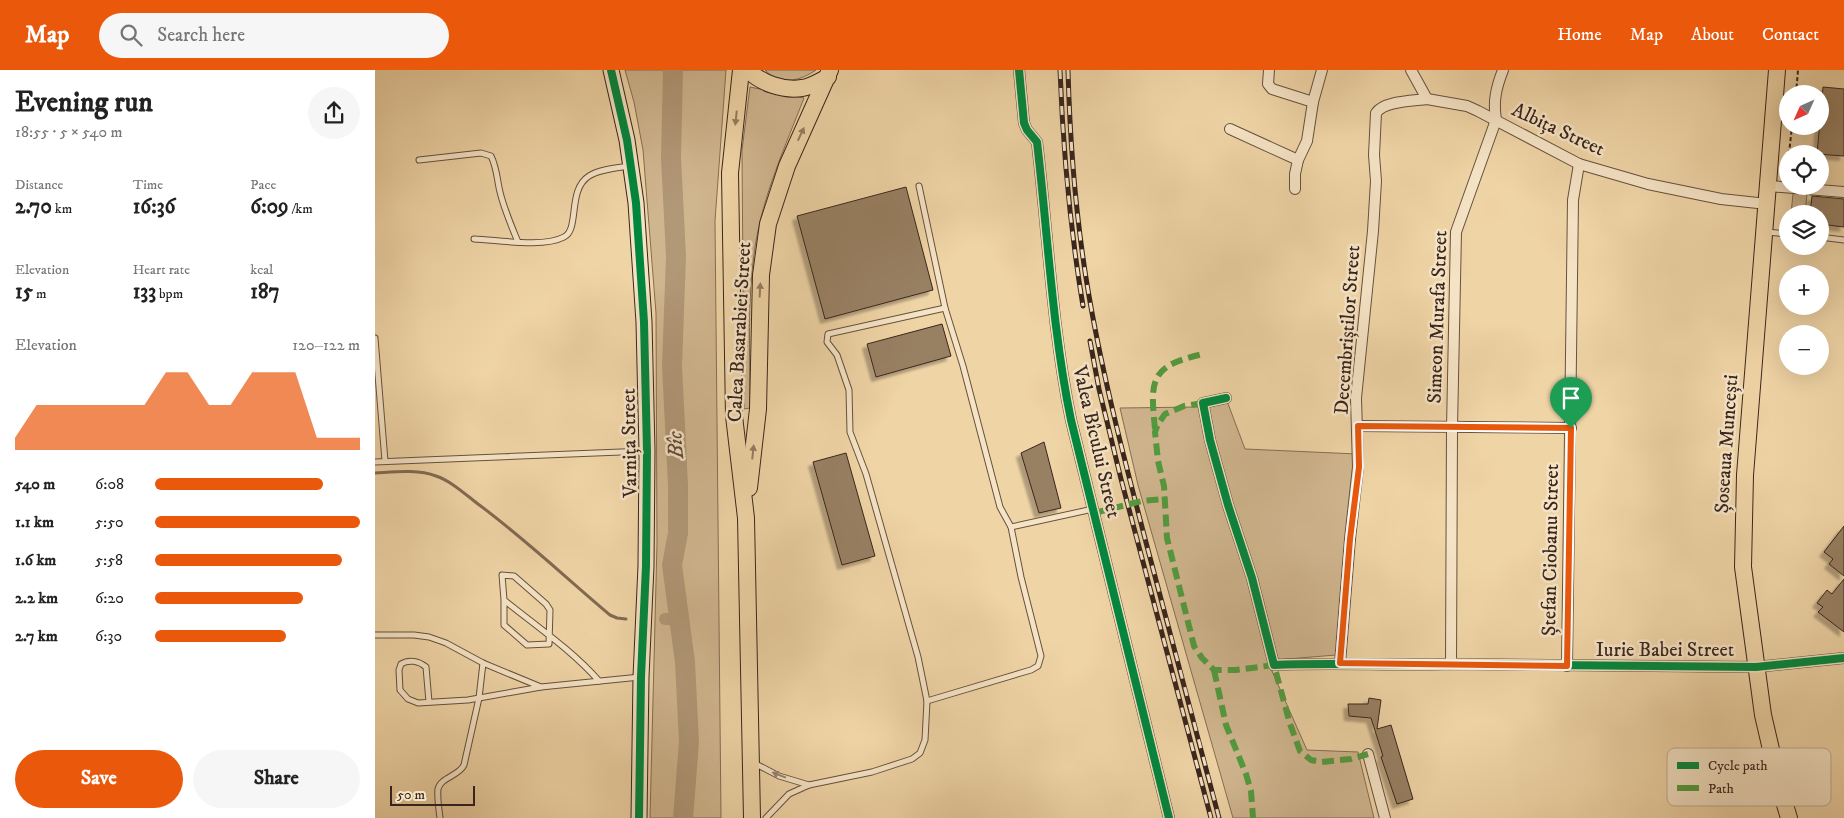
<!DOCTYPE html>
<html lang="en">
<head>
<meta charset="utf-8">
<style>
	body { margin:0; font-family:"IM FELL DW Pica",serif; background:#f6f6f6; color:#222; height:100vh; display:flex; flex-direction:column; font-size:19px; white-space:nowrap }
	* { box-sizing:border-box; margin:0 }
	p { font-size:16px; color:#767676 }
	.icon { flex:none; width:28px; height:28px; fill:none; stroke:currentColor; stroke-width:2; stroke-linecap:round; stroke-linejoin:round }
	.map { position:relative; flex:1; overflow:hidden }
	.details { display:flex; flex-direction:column; background:#fff; width:375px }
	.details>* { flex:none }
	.needle { width:32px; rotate:225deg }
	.buttons { position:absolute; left:1404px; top:15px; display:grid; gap:10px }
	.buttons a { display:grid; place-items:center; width:50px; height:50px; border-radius:50%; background:#fff; box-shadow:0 5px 20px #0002; font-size:25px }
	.scale { position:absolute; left:15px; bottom:12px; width:85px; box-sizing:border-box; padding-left:5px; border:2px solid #39251d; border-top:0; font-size:14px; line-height:18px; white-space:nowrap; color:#39251d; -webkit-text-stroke:4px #f5e3c5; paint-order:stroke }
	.pin { position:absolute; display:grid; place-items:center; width:42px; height:42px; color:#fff; margin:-51px -21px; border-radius:50% 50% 50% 0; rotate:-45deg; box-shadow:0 0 5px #0007 }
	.pin .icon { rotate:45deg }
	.round { display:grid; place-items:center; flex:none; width:52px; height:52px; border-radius:26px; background:#f6f6f6 }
	.head { display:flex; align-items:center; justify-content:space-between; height:85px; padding:0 15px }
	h1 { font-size:28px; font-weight:800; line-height:38px }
	.stats { display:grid; grid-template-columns:repeat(3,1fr); gap:8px; height:85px; padding:5px 15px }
	.stats div { display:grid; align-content:center }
	.stats b { font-size:21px; font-weight:800 }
	.stats small { font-size:14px; font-weight:400 }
	.stats p { font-size:14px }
	.chart { height:140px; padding:10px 15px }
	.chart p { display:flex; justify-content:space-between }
	.chart svg { width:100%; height:90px; margin-top:5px; fill:#ea580c; opacity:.7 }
	.primary-button { display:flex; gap:10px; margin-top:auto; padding:10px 15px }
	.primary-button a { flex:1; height:58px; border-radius:30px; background:#ea580c; color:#fff; font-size:20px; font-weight:800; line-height:58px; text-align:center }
	.primary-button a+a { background:#f6f6f6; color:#222 }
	ul { padding:0 15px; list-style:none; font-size:16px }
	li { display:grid; grid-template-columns:80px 60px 1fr; align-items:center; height:38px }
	li i { height:12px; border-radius:6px; background:#ea580c }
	header { display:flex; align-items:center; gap:30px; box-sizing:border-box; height:70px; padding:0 25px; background:#ea580c; color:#fff }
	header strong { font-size:24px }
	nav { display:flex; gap:28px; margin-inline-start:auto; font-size:18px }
	.search { width:350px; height:45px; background:#f6f6f6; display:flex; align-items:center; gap:12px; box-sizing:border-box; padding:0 18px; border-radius:28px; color:#767676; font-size:19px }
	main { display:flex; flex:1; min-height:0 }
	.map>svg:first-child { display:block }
</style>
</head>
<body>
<header>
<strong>Map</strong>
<div class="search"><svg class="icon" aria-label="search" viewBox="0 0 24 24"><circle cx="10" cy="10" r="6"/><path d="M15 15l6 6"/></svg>Search here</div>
<nav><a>Home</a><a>Map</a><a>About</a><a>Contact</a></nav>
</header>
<main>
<section class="details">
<div class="head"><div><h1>Evening run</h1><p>18:55 · 5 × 540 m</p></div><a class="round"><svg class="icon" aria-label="share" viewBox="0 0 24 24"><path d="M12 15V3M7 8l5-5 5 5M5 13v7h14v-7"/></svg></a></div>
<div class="stats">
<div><p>Distance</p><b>2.70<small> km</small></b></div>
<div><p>Time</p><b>16:36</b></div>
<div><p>Pace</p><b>6:09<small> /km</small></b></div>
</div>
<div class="stats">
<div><p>Elevation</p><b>15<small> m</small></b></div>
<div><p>Heart rate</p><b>133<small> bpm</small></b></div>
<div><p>kcal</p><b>187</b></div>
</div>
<div class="chart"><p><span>Elevation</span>120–122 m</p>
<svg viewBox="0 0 160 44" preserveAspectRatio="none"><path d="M0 44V38L10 22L20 22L30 22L40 22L50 22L60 22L70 6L80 6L90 22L100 22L110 6L120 6L130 6L140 38L150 38L160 38V44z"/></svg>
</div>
<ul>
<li><b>540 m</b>6:08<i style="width:82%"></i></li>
<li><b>1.1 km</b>5:50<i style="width:100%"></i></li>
<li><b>1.6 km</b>5:58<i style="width:91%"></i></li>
<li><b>2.2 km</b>6:20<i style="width:72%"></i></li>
<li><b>2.7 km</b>6:30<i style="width:64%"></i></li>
</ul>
<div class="primary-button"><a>Save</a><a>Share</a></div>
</section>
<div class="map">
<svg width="1469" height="748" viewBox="0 0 1469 748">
	<defs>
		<filter id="shadow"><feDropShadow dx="-4.5" dy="4.5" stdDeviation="1" flood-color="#0004"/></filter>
	</defs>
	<rect width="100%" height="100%" fill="#efd4a6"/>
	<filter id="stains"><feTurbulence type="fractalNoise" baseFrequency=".004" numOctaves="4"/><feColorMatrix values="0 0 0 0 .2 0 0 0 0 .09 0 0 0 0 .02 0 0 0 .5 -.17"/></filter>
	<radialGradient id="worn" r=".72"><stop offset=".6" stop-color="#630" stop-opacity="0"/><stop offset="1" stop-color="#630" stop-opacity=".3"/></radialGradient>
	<g fill="#d0b68f" stroke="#846e56">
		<path d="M250,0H351L340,151L346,748H275L282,473L281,243L268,80L259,32Z"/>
		<path d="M390,0H441C425,11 405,16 390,0Z"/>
		<path d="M375,17L429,28C410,77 388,125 380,177C372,230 375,285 375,338L369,339L367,80Z"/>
		<path d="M1419,123L1432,124L1430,144H1416L1418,124Z"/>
		<path d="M852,331L870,379L982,384L961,585L900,590L851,421L832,338L834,336Z"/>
		<path d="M823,337L866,484L897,601L932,680L983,682L999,748H858L763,415L745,338Z"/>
	</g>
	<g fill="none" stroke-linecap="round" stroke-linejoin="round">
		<path stroke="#816a53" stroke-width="3" d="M0,403C19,402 42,399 61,406C76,411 90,424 103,434C149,468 191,508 235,545L242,548L251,549"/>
		<path stroke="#b19877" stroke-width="12" d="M290,549H304"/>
		<path stroke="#b19877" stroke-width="20" d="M298,0L296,88L301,186L297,296L303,415V463L297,495L310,592L314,672L308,748"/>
	</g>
	<g fill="#988064" stroke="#39251d" filter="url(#shadow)">
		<path d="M1448,17L1469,19V86L1442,84Z"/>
		<path d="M531,117L558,220L450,249L422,146Z"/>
		<path d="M1437,126L1469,129V157L1445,154V144H1435Z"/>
		<path d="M567,254L576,286L501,307L492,274Z"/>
		<path d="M669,372L686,438L664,443L646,383Z"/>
		<path d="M471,383L500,486L467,495L438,392Z"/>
		<path d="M1469,456V506L1454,494L1458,489L1449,482Z"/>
		<path d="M1469,509V562L1443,542L1448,537L1442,533L1452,520L1457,524Z"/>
		<path d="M994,628L1006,630L1002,659L1016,655L1038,729L1022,734L1006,687L1008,686L996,648L974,646L973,634H993Z"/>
	</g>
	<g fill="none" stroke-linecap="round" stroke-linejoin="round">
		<g stroke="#66513f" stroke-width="7">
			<g id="lane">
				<path d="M44,90L106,83L116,86C122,98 122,110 125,122C129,139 136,155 143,172"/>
				<path d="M544,116L570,238L588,296L625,437L636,457L646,507L666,586L663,596L656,600L552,631"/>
				<path d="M1391,162L1412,164"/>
				<path d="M1445,167L1469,170"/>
				<path d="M99,169C124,170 168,178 189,167C205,159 192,120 214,106C225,99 242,98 255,96"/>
				<path d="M0,268L10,391"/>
				<path d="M0,392L271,381"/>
				<path d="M636,457L718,439"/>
				<path d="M129,530L127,505L139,506L171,534L175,540L174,574L152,575L129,555V530C160,555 198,581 224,611"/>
				<path d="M0,565H39L54,567L71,573L108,593L166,617L265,607"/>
				<path d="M54,632L51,597C44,591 34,589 26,594L24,600L25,620L33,629L43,633L93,630L166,617"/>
				<path d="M379,693L404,706L434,715"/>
				<path d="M65,748C64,739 62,728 63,719C66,707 84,706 89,695L104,628L108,593"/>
				<path d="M391,748L414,724L434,715L497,702L537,689L545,683L550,670L552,631L543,587L491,404L475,362L474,320L462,285L452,272L453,264L570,238"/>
			</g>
		</g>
		<g stroke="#66513f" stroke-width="12">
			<g id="street">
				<path d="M644,0L649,53L652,60L662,72C673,165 677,258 696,350L794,748"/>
				<path d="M894,0L893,14L897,19L938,32"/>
				<path d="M1036,0L1052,29L1092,36L1103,41L1204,94L1273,114L1346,129L1392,134"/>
				<path d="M855,59L923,90"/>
				<path d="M1394,116L1469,122"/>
				<path d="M920,119V104L923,90L932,71L938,32L947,0"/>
				<path d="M851,328L828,333L835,370L853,435L877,508L899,595C958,592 1017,596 1076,594L1381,597L1469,588"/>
				<path d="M983,356L1196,358"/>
				<path d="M965,593L975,469L983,397L981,328L998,161L1001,111L999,85L1001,43C1009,31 1038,31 1052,29"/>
				<path d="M1076,594L1077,357L1081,162L1121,50C1118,31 1121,18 1128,0"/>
				<path d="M1192,596L1198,130L1204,94"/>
				<path d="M993,684L1010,748"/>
			</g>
		</g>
		<g stroke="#39251d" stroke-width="17">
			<path id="secondary" d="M236,0L252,70L261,133L269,252L272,381L271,496L266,607L264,748"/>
		</g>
		<g stroke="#39251d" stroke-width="18">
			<g id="primary">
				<path d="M366,0L355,103L359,346L371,448L377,748"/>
				<path d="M373,0C386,13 408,21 427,18C436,17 445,11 453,7"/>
				<path d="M1402,0L1370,405L1368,497L1388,645L1405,718L1414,748"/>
				<path d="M374,418L383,339L386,205L393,154L412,96L455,0"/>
			</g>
		</g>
		<g stroke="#39251d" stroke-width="2" stroke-dasharray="4 2.5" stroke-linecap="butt">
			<path d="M1421,24L1423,0"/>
			<path d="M1414,84L1417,56"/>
		</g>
		<use href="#lane" stroke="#f5e3c5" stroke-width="5"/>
		<use href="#street" stroke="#f5e3c5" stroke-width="10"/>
		<use href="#secondary" stroke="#f5e3c5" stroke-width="15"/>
		<use href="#primary" stroke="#efd4a6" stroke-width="16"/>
		<g stroke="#39251d" stroke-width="5">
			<g id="rail">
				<path d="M685,0C688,79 695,158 708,236"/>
				<path d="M693,0C695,75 701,151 714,226C729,312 751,396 773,480C797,570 821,659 844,748"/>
				<path d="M715,271L724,319L746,409L836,748"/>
			</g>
		</g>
		<use href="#rail" stroke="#f5e3c5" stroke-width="3" stroke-dasharray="9" stroke-linecap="butt"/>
		<g stroke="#529b3f" stroke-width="6" stroke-dasharray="12 6" stroke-linecap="butt">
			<path d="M828,333L809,336L790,344L783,354L780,362L783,391L789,416L792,468L819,576L827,588L839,600H861L899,595L915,654L925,681L936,690L946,692L976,689L993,684"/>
			<path d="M780,359C775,309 775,296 828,284"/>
			<path d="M719,443L767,431L790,429"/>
			<path d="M839,600L851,655L871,704L876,721L878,748"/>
		</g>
		<g stroke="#f5e3c5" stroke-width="11">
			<g id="cycleway">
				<path d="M236,0L252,70L261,133L269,252L272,381L271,496L266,607L264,748"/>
				<path d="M644,0L649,53L652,60L662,72C673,165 677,258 696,350L794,748"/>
				<path d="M851,328L828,333L835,370L853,435L877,508L899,595C958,592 1017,596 1076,594L1381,597L1469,588"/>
			</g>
		</g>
		<use href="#cycleway" stroke="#00873e" stroke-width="8"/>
	</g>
	<defs><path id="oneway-solid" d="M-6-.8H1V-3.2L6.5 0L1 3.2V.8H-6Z" transform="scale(1.25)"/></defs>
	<g fill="#947c62">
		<use href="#oneway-solid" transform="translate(361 48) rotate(96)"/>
		<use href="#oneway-solid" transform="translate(426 64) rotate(-65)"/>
		<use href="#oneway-solid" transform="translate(385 220) rotate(-87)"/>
		<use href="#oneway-solid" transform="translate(378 382) rotate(-84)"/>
	</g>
	<use fill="#978471" href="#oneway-solid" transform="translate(404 705) rotate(-159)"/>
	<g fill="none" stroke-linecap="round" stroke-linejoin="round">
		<g stroke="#fff" stroke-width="10">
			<path id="route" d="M983,356L1196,358L1192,596L965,593L975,469L984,397Z"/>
		</g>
		<use href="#route" stroke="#ea580c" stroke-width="6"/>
	</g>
	<g text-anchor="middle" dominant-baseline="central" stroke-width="5" stroke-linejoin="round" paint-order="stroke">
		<g font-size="20" fill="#39251d" stroke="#f5e3c5">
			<text transform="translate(1183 60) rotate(25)">Albița Street</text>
			<text transform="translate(1063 247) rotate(-88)">Simeon Murafa Street</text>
			<text transform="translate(973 260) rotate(-86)">Decembriștilor Street</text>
			<text transform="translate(365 262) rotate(-87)">Calea Basarabiei Street</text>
			<text transform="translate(721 372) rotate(77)">Valea Bîcului Street</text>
			<text transform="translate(255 373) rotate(-91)">Varnița Street</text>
			<text transform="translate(1352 374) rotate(-86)">Șoseaua Muncești</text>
			<text transform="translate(1176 480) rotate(-89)">Ștefan Ciobanu Street</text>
			<text x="1290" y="580">Iurie Babei Street</text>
		</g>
		<g font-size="21" font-style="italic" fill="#5d4838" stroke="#f5e3c5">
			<text transform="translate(301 375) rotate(-93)">Bîc</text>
		</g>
	</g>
	<rect x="1292" y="678" width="164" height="58" rx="8" fill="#f5e3c5" stroke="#bdaa93" stroke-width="1"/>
	<rect x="1302" y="692" width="22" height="7" fill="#00873e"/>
	<rect x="1302" y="715" width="22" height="6" fill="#529b3f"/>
	<g font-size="14" fill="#39251d">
		<text x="1333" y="700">Cycle path</text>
		<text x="1333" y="723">Path</text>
	</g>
	<rect width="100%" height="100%" filter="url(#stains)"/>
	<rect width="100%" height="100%" fill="url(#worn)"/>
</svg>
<div class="buttons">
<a><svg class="needle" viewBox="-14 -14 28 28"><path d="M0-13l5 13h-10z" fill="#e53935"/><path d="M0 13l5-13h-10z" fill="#767676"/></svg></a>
<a><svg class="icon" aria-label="locate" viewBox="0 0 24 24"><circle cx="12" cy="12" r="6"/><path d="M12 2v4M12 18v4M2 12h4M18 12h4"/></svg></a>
<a><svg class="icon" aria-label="layers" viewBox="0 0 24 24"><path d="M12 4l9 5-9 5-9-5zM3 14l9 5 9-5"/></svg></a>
<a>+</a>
<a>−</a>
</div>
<div class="scale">50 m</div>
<div class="pin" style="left:1196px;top:358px;background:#1e9e55"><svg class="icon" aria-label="arrive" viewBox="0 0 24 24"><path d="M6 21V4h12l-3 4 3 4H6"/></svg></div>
</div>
</main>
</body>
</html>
